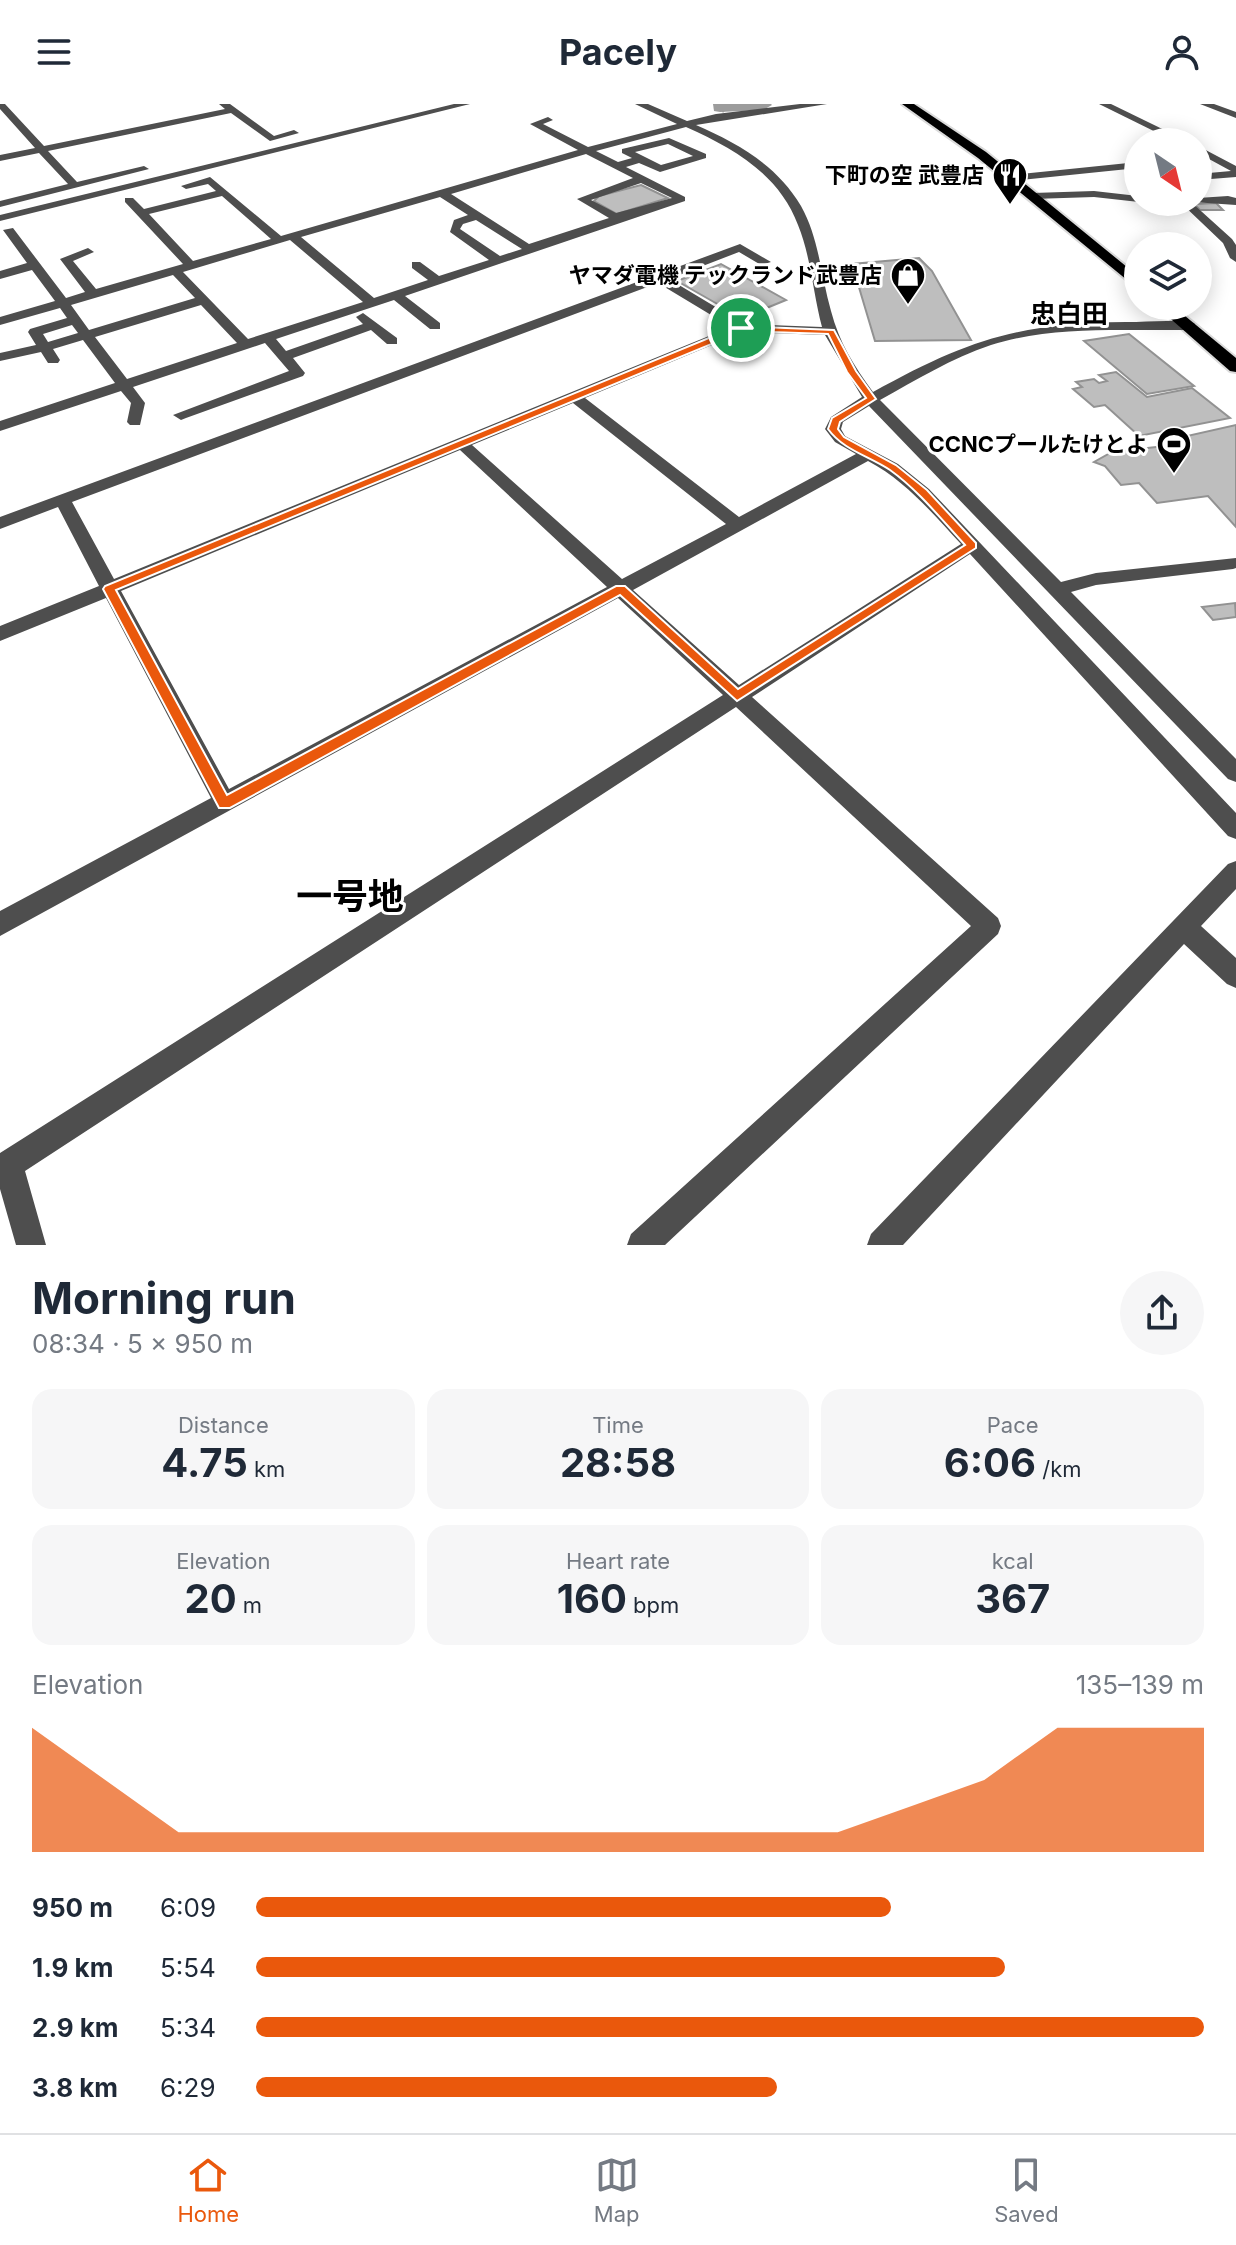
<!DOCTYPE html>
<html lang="en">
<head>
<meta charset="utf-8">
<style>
	body { margin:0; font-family:Inter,"Noto Sans JP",sans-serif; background:#f6f6f7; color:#1f2937; height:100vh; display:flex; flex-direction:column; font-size:30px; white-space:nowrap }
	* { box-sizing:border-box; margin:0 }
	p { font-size:26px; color:#747a83 }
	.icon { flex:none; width:44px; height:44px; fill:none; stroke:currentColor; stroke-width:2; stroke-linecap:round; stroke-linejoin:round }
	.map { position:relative; height:1141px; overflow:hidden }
	.details { display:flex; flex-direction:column; background:#fff; flex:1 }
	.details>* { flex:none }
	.needle { width:52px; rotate:145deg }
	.tools { position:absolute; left:1124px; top:24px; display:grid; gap:16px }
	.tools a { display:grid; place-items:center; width:88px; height:88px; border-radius:50%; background:#fff; box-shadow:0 4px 20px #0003; font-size:40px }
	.pin { position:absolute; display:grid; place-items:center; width:68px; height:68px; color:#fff; margin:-34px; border:4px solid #fff; border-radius:50%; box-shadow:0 2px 8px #0007 }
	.round { display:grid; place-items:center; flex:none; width:84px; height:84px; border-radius:42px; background:#f6f6f7 }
	.head { display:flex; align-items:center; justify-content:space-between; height:136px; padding:0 32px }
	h1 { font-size:44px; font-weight:700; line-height:60px }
	.stats { display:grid; grid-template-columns:repeat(3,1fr); gap:12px; height:136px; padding:8px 32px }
	.stats div { display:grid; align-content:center; border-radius:20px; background:#f6f6f7; text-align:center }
	.stats b { font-size:40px; font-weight:700 }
	.stats small { font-size:22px; font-weight:400 }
	.stats p { font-size:22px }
	.chart { height:224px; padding:16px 32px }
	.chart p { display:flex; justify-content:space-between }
	.chart svg { width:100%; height:144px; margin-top:8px; fill:#ea580c; opacity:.7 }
	ul { padding:0 32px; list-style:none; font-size:26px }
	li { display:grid; grid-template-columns:128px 96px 1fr; align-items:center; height:60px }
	li i { height:20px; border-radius:10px; background:#ea580c }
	header { display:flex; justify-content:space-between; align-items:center; height:104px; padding:0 32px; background:#fff; font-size:36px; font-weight:700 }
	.menu { display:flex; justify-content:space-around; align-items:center; height:112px; border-top:2px solid #e0e1e3; background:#fff; font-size:22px; color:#747a83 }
	.menu a { display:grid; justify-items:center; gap:4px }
	.menu .current { color:#ea580c }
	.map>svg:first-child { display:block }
</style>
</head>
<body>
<header><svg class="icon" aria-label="menu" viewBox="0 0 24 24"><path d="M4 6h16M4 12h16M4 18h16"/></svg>Pacely<svg class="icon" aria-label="person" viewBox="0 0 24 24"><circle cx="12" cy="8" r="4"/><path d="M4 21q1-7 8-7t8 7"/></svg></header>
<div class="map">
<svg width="1236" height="1141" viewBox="0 0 1236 1141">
	<rect width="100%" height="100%" fill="#fff"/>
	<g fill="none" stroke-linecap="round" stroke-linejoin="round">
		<path stroke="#9c9c9c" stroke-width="3" d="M718,0L723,7"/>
		<path fill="#9c9c9c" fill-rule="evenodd" d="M713,0H771L772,1L763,6L720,8L714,7Z"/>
	</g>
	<g fill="#bebebe" stroke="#929292" stroke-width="2">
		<path d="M641,81L668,94L617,110L594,97L599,92Z"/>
		<path d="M1216,99L1223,106H1200L1194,100Z"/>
		<path d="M919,154L932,167L971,236L875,237L852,160Z"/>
		<path d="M721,160L786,196L742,214L677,177Z"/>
		<path d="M1129,230L1194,282L1147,290L1084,237Z"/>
		<path d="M1116,268L1147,293L1192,284L1230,314L1139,332L1105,301L1094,303L1073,285L1082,283L1076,278L1094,275L1099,279L1107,277L1099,271Z"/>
		<path d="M1236,321V423L1208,392L1157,399L1139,379L1121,381L1105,362L1094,358L1112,348L1183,340L1178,334Z"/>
		<path d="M1235,499L1236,513L1213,516L1202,503Z"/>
	</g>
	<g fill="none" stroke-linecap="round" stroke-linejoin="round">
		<g stroke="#dbdbdb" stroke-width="4">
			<g id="highway">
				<path d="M902,0H914L986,48L1138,172V185L978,54Z"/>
				<path d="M1156,202H1173L1236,254V268L1230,267Z"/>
			</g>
		</g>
		<g fill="#4e4e4e" fill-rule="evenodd">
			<path d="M0,0H5L44,42L225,5L219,0H230L274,32L294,26L299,29L270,37L231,9L48,47L77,78L144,62L149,65L0,103V97L68,80L39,49L0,57V51L35,44L0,5Z"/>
			<path d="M454,0H470L0,117V111Z"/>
			<path d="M635,0H648L687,17L716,10L800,0H827L696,21C737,39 777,61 801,102C819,134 821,172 831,207C839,238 854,262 873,288C967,236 1018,219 1126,218C1148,218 1172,215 1194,219L1196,222L1189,226C1124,227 1054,221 991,241C952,254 916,276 880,296L1061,478L1096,469L1236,454V464L1233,465L1096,481L1071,488L1236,655V678L1228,675L869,302L843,318L841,325L845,332L898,360L929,385L1236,709V735L1228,732L970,450L752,593L998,814L1001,822L998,830L665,1141H627L631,1130L971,822L736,603L25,1067L46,1141H16L0,1085V1049L723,591L618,494L0,832V807L211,694L106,494L0,537V522L99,482L58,403L0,425V413L740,140L771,158L761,161L739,148L669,175L744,220L822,223C813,189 811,153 798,121C779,70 733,44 686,23L596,47L618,58L632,54L622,49V45L669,34L706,50V54L660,68L639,59L626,63L685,93V97L405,192L440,219V225H430L394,196L276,235L286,247L363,220L356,213L363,209L397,234V240H387L371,226L293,254L305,269L303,272L186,314L181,316L173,311L289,267L265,239L133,283L145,299L140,321H130L127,318L131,299L121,287L0,327V317L115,279L83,236L53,245L60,256L58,259H48L41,248L0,257V249L36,241L28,228L30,225L67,214L60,204L0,221V213L55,197L32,166L0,175V167L27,159L3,126L13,124L66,194L85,188L60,155L88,144L94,148L73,157L96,185L183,160L125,98V94H133L144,105L216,87L208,80L186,85L181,82L210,73L281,132L578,46L530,20L548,13L553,16L543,20L588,43L677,20ZM668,40L693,52L661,61L635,48ZM586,50L633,74L577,95L609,114L529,140L451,90ZM641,79L672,94L616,109L591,96ZM222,92L271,135L193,157L149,110ZM440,93L468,111L454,116L450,128L489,156L439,172L420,158H412V164L428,176L374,194L301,133ZM476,116L522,145L500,152L460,125L463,120ZM290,136L363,198L248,235L183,168ZM173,171L195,194L89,226L71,201ZM658,179L731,223L114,475L72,398ZM201,201L237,239L127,275L95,233ZM72,221L78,229L48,238L43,230ZM743,228L825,231L862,293L831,313L825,325L835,338L856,350L739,413L585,294ZM573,299L726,420L622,475L472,341ZM460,346L607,483L229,685L121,487ZM868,357C906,377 932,409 961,440L739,581L633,486Z"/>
			<path d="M1099,0H1111L1189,38H1176Z"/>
			<path d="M1200,0H1214L1236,8V14Z"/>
			<path d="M1198,42L1236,62V73L1198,76V70L1231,67L1198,49Z"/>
			<path d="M1138,58V64L1010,77L1005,74L1010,71Z"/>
			<path d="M1094,87L1138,92L1139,98L1094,93L1033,95L1028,92L1033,89Z"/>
			<path d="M1228,92L1236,94V101L1193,98H1198V94Z"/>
			<path d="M1180,98H1191L1232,135L1236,141V158L1230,154L1223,139Z"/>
			<path d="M1236,757V785L1201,822L1236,854V884L1227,880L1184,840L903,1141H867L871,1130L1228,760Z"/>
		</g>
		<use href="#highway" fill="#000" fill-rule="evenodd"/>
	</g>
	<path fill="#ea580c" stroke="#fff" stroke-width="2" fill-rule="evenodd" d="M738,222L834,226L856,267L876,295L840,318L838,325L844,333L896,361L927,386L976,439V444L737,597L620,491L230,704H219L103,485L105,482ZM743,227L828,230L847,268L866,294L832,314L828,325C843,346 869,352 890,366C918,386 941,415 965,441L738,585L625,482H616L227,691L116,486Z"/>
	<defs>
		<g id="restaurant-pin" transform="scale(1.8)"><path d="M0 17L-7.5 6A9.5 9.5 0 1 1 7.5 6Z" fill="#000" stroke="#fff"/><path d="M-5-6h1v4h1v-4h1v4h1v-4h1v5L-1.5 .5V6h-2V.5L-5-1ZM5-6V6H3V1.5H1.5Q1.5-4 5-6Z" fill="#fff"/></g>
		<g id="shop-pin" transform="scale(1.8)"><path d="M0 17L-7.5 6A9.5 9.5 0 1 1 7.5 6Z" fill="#000" stroke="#fff"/><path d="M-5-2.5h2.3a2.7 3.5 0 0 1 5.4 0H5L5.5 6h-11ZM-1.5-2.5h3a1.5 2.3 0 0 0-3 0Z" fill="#fff"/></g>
		<g id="stadium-pin" transform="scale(1.8)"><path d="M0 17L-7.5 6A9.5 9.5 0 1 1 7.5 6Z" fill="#000" stroke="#fff"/><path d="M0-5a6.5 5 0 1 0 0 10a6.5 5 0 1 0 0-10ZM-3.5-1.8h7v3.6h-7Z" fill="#fff"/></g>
	</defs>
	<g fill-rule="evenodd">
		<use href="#restaurant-pin" x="1010" y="71"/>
		<use href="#shop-pin" x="908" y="171"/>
		<use href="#stadium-pin" x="1174" y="340"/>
	</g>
	<g text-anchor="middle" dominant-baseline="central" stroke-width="6" stroke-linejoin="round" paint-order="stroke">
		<g font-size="22" font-weight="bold" fill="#000" stroke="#fff" text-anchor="end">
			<text x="984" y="71">下町の空 武豊店</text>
			<text x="882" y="171">ヤマダ電機 テックランド武豊店</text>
			<text x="1148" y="340">CCNCプールたけとよ</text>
		</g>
		<g font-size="26" font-weight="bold" fill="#000" stroke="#fff">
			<text x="1069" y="209">忠白田</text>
		</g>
		<g font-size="36" font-weight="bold" fill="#000" stroke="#fff">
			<text x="350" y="792">一号地</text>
		</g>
	</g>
</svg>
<div class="tools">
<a><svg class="needle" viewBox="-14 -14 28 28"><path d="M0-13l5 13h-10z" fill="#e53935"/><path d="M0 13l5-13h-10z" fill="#747a83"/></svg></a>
<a><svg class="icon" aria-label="layers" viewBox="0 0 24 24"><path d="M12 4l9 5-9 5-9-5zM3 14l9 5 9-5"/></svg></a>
</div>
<div class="pin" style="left:741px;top:224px;background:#1e9e55"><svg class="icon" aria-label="arrive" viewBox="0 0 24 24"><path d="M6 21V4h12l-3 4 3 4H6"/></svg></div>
</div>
<section class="details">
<div class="head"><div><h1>Morning run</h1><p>08:34 · 5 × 950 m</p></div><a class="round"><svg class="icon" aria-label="share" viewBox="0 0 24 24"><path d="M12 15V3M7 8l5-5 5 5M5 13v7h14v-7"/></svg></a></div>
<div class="stats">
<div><p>Distance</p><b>4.75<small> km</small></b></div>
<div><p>Time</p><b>28:58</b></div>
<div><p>Pace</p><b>6:06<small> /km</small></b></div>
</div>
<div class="stats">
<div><p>Elevation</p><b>20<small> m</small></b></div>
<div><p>Heart rate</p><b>160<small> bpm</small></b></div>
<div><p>kcal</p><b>367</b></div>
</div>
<div class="chart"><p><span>Elevation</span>135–139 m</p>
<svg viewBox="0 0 160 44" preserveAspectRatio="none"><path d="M0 44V6L10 22L20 38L30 38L40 38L50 38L60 38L70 38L80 38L90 38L100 38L110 38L120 30L130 22L140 6L150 6L160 6V44z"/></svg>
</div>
<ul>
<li><b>950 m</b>6:09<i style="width:67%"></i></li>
<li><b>1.9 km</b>5:54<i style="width:79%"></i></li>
<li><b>2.9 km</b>5:34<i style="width:100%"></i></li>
<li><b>3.8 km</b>6:29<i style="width:55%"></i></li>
</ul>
</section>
<nav class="menu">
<a class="current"><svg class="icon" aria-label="home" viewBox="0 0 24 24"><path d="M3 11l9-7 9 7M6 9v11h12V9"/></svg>Home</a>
<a><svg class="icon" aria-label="map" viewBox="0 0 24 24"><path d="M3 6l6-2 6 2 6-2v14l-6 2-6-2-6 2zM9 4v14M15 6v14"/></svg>Map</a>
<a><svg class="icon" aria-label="saved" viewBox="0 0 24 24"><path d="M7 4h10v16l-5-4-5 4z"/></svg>Saved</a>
</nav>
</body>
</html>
